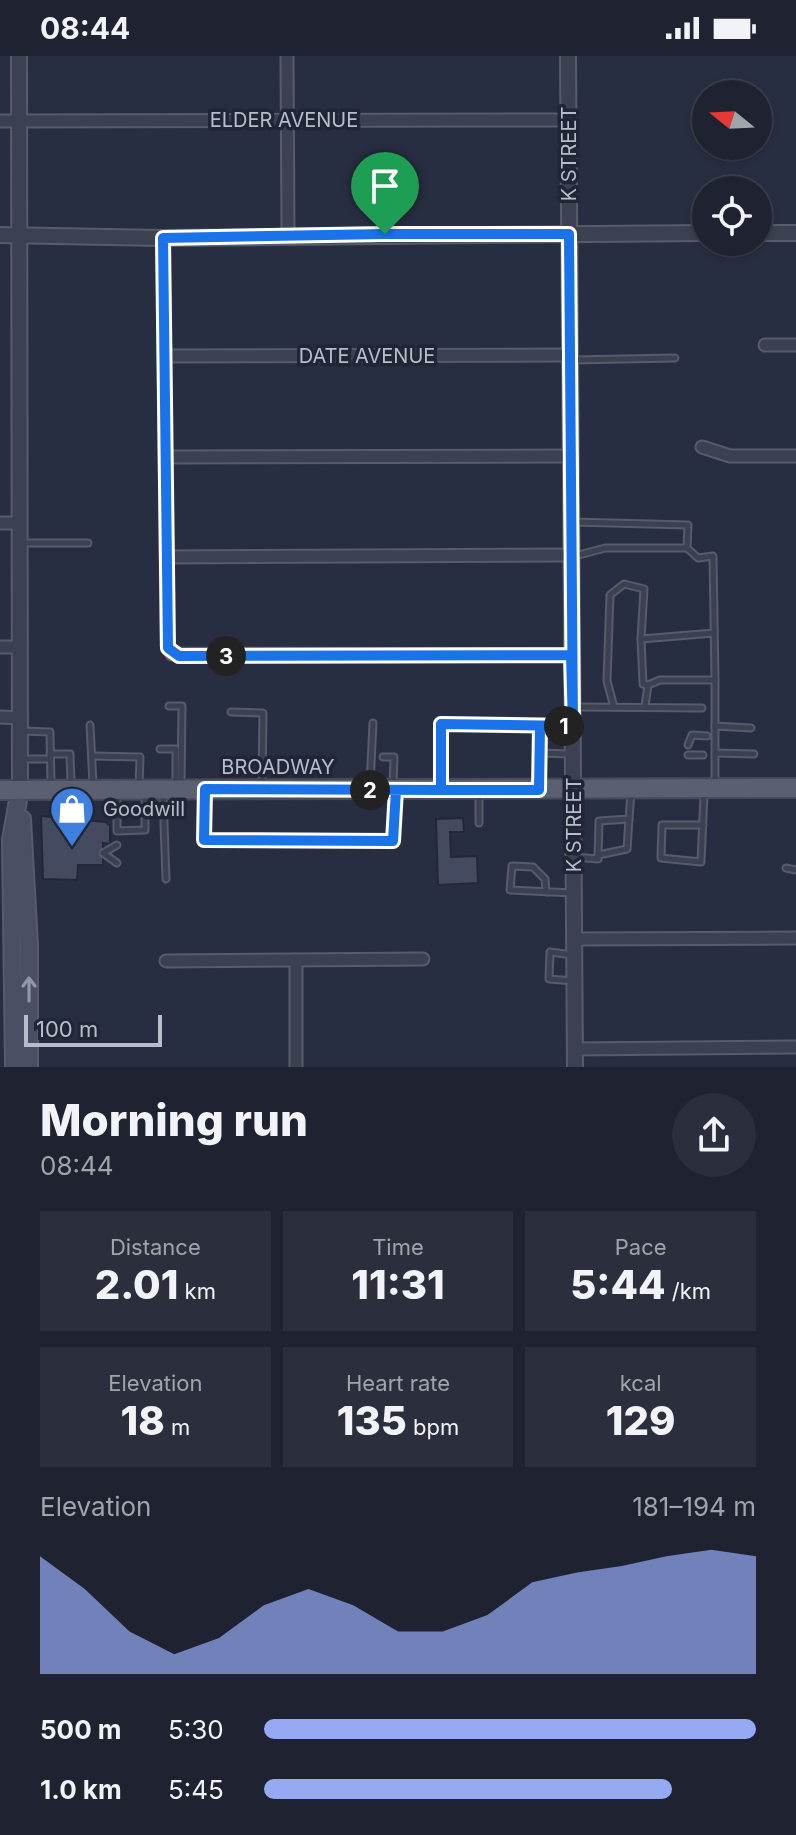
<!DOCTYPE html>
<html lang="en">
<head>
<meta charset="utf-8">
<style>
	body { margin:0; font-family:Inter,sans-serif; background:#2b2f3d; color:#f1f3f6; height:100vh; display:flex; flex-direction:column; font-size:30px; white-space:nowrap }
	* { box-sizing:border-box; margin:0 }
	p { font-size:26px; color:#a1a4ab }
	.icon { flex:none; width:44px; height:44px; fill:none; stroke:currentColor; stroke-width:2; stroke-linecap:round; stroke-linejoin:round }
	.map { position:relative; height:1011px; overflow:hidden }
	.sheet { display:flex; flex-direction:column; background:#1e2231; flex:1 }
	.sheet>* { flex:none }
	.needle { width:52px; rotate:288deg }
	.buttons { position:absolute; left:692px; top:24px; display:grid; gap:16px }
	.buttons a { display:grid; place-items:center; width:80px; height:80px; border-radius:50%; background:#1e2231; box-shadow:0 2px 6px #0004,0 0 0 2px #3c3f4d; font-size:40px }
	.scale { position:absolute; left:24px; bottom:20px; width:138px; box-sizing:border-box; padding-left:8px; border:4px solid #b9bdcb; border-top:0; font-size:22px; line-height:28px; white-space:nowrap; color:#b9bdcb; -webkit-text-stroke:6px #202636; paint-order:stroke }
	.pin { position:absolute; display:grid; place-items:center; width:68px; height:68px; color:#fff; margin:-82px -34px; border-radius:50% 50% 50% 0; rotate:-45deg; box-shadow:0 0 8px #0007 }
	.pin .icon { rotate:45deg }
	.km { position:absolute; width:40px; height:40px; margin:-20px; border-radius:50%; background:#222; color:#fff; font-size:22px; line-height:40px; text-align:center }
	.round { display:grid; place-items:center; flex:none; width:84px; height:84px; border-radius:42px; background:#2b2f3d }
	.headline { display:flex; align-items:center; justify-content:space-between; height:136px; padding:0 40px }
	h1 { font-size:44px; font-weight:800; line-height:60px }
	.stats { display:grid; grid-template-columns:repeat(3,1fr); gap:12px; height:136px; padding:8px 40px }
	.stats div { display:grid; align-content:center; border-radius:0px; background:#2b2f3d; text-align:center }
	.stats b { font-size:40px; font-weight:800 }
	.stats small { font-size:22px; font-weight:400 }
	.stats p { font-size:22px }
	.chart { height:224px; padding:16px 40px }
	.chart p { display:flex; justify-content:space-between }
	.chart svg { width:100%; height:144px; margin-top:8px; fill:#95aaf3; opacity:.7 }
	ul { padding:0 40px; list-style:none; font-size:26px }
	li { display:grid; grid-template-columns:128px 96px 1fr; align-items:center; height:60px }
	li i { height:20px; border-radius:10px; background:#95aaf3 }
	.status { display:flex; justify-content:space-between; align-items:center; height:56px; padding:0 40px; background:#1e2231; direction:ltr }
	.status svg { height:22px; fill:currentColor }
	.map>svg:first-child { display:block }
</style>
</head>
<body>
<div class="status"><b>08:44</b><svg viewBox="0 0 49 12"><path d="M0 12V9h3v3zM5 12V6h3v6zM10 12V3h3v9zM15 12V0h3v12zM26 1h20v11H26zM47 4h2v5h-2z"/></svg></div>
<div class="map">
<svg width="796" height="1011" viewBox="0 0 796 1011">
	<rect width="100%" height="100%" fill="#282e41"/>
	<g fill="#444b60" stroke="#232838" stroke-width="2">
		<path d="M41,760L106,766L110,770V788L103,787V809H78L77,824L43,823Z"/>
		<path d="M463,762L464,776H450L451,801L477,800L478,827L438,829L436,763Z"/>
	</g>
	<g fill="none" stroke-linecap="round" stroke-linejoin="round">
		<g stroke="#575c6b" stroke-width="9">
			<g id="service">
				<path d="M572,304L675,302"/>
				<path d="M572,466L688,469L687,492L698,502L713,500L715,624"/>
				<path d="M20,487H88"/>
				<path d="M575,500L605,492H687"/>
				<path d="M648,629L643,628L641,583L714,577"/>
				<path d="M169,650H182L181,728"/>
				<path d="M645,650L648,629L660,624H715V730"/>
				<path d="M576,651L702,652"/>
				<path d="M614,651L607,625L610,539L624,528L644,533L641,583"/>
				<path d="M231,656L263,657L262,729"/>
				<path d="M90,669L93,728"/>
				<path d="M715,670L751,672"/>
				<path d="M21,675L50,676L51,729"/>
				<path d="M688,689L692,679L707,680"/>
				<path d="M160,693H176V729"/>
				<path d="M541,697L540,671L569,670"/>
				<path d="M715,697L754,698"/>
				<path d="M50,698H70L71,728"/>
				<path d="M688,699H703"/>
				<path d="M92,700L140,701L139,731"/>
				<path d="M383,701H394L393,729"/>
				<path d="M21,703H50"/>
				<path d="M441,728V668L540,671"/>
				<path d="M370,729L373,667"/>
				<path d="M540,729L541,697L571,698"/>
				<path d="M479,736V767"/>
				<path d="M205,737L204,784L393,785L396,739"/>
				<path d="M117,739V775L145,774V736"/>
				<path d="M163,739L166,823"/>
				<path d="M703,769H662L661,802L701,806L704,738"/>
				<path d="M598,799L627,793L629,763"/>
				<path d="M575,801L598,803L599,765L629,763L631,737"/>
				<path d="M117,807L103,797L117,789"/>
				<path d="M786,812L796,814"/>
				<path d="M546,836L545,823L533,811L512,810L510,834L573,837"/>
				<path d="M573,899L550,896L549,923L574,925"/>
			</g>
		</g>
		<g stroke="#575c6b" stroke-width="15">
			<g id="minor">
				<path d="M287,0L288,178"/>
				<path d="M0,65L569,64"/>
				<path d="M163,182L167,589L172,598L571,599"/>
				<path d="M765,289H796"/>
				<path d="M165,300L570,299"/>
				<path d="M702,391L730,400H796"/>
				<path d="M166,401L571,400"/>
				<path d="M0,467H20"/>
				<path d="M166,501L570,499"/>
				<path d="M0,591H21"/>
				<path d="M0,661L20,662"/>
				<path d="M575,883L796,882"/>
				<path d="M166,905L423,903"/>
				<path d="M575,993L796,991"/>
				<path d="M296,1011V904"/>
			</g>
		</g>
		<g stroke="#575c6b" stroke-width="18">
			<g id="tertiary">
				<path d="M19,0L20,733"/>
				<path d="M568,0L575,1011"/>
				<path d="M758,177H796"/>
				<path d="M0,179L163,182L706,177"/>
			</g>
		</g>
		<g stroke="#575c6b" stroke-width="20">
			<g id="secondary">
				<path d="M22,763L29,889V1011"/>
				<path d="M14,1011L11,784L20,733"/>
			</g>
		</g>
		<g stroke="#464a5a" stroke-width="22">
			<path id="primary" d="M0,734L796,732"/>
		</g>
		<use href="#service" stroke="#3c4151" stroke-width="5"/>
		<use href="#minor" stroke="#3c4151" stroke-width="11"/>
		<use href="#tertiary" stroke="#3c4151" stroke-width="14"/>
		<use href="#secondary" stroke="#4a4f63" stroke-width="16"/>
		<use href="#primary" stroke="#5a6070" stroke-width="18"/>
	</g>
	<defs><path id="oneway-shaft" d="M-6 0H5M1.5-3L5.5 0L1.5 3" fill="none" stroke-width="1.6" stroke-linecap="round" stroke-linejoin="round" transform="scale(2)"/></defs>
	<use stroke="#9296a7" href="#oneway-shaft" transform="translate(29 933) rotate(-90)"/>
	<g fill="none" stroke-linecap="round" stroke-linejoin="round">
		<g stroke="#fff" stroke-width="16">
			<path id="route" d="M385,178H569L573,670L540,671L539,734C492,734 444,734 396,734L393,785L204,784L205,733L441,734V668L573,670L571,599L179,600L168,592L163,182L385,178"/>
		</g>
		<use href="#route" stroke="#1a73e8" stroke-width="10"/>
	</g>
	<defs>
		<g id="shop-pin" transform="scale(2.3)"><path d="M0 17L-7.5 6A9.5 9.5 0 1 1 7.5 6Z" fill="#3f7fe0" stroke="#202636"/><path d="M-5-2.5h2.3a2.7 3.5 0 0 1 5.4 0H5L5.5 6h-11ZM-1.5-2.5h3a1.5 2.3 0 0 0-3 0Z" fill="#fff"/></g>
	</defs>
	<g fill-rule="evenodd">
		<use href="#shop-pin" x="72" y="753"/>
	</g>
	<g text-anchor="middle" dominant-baseline="central" stroke-width="7" stroke-linejoin="round" paint-order="stroke">
		<g font-size="20" fill="#b9bdcb" stroke="#202636">
			<text x="284" y="64">ELDER AVENUE</text>
			<text transform="translate(569 98) rotate(-90)">K STREET</text>
			<text x="367" y="300">DATE AVENUE</text>
			<text x="278" y="711">BROADWAY</text>
			<text transform="translate(574 769) rotate(-90)">K STREET</text>
		</g>
		<g font-size="20" fill="#b9bdcb" stroke="#202636" text-anchor="start">
			<text x="103" y="753">Goodwill</text>
		</g>
	</g>
</svg>
<div class="buttons">
<a><svg class="needle" viewBox="-14 -14 28 28"><path d="M0-13l5 13h-10z" fill="#e53935"/><path d="M0 13l5-13h-10z" fill="#a1a4ab"/></svg></a>
<a><svg class="icon" aria-label="locate" viewBox="0 0 24 24"><circle cx="12" cy="12" r="6"/><path d="M12 2v4M12 18v4M2 12h4M18 12h4"/></svg></a>
</div>
<div class="scale">100 m</div>
<div class="pin" style="left:385px;top:178px;background:#1e9e55"><svg class="icon" aria-label="arrive" viewBox="0 0 24 24"><path d="M6 21V4h12l-3 4 3 4H6"/></svg></div>
<b class="km" style="left:564px;top:670px">1</b>
<b class="km" style="left:370px;top:734px">2</b>
<b class="km" style="left:226px;top:600px">3</b>
</div>
<section class="sheet">
<div class="headline"><div><h1>Morning run</h1><p>08:44</p></div><a class="round"><svg class="icon" aria-label="share" viewBox="0 0 24 24"><path d="M12 15V3M7 8l5-5 5 5M5 13v7h14v-7"/></svg></a></div>
<div class="stats">
<div><p>Distance</p><b>2.01<small> km</small></b></div>
<div><p>Time</p><b>11:31</b></div>
<div><p>Pace</p><b>5:44<small> /km</small></b></div>
</div>
<div class="stats">
<div><p>Elevation</p><b>18<small> m</small></b></div>
<div><p>Heart rate</p><b>135<small> bpm</small></b></div>
<div><p>kcal</p><b>129</b></div>
</div>
<div class="chart"><p><span>Elevation</span>181–194 m</p>
<svg viewBox="0 0 160 44" preserveAspectRatio="none"><path d="M0 44V8L10 18L20 31L30 38L40 33L50 23L60 18L70 23L80 31L90 31L100 26L110 16L120 13L130 11L140 8L150 6L160 8V44z"/></svg>
</div>
<ul>
<li><b>500 m</b>5:30<i style="width:100%"></i></li>
<li><b>1.0 km</b>5:45<i style="width:83%"></i></li>
</ul>
</section>
</body>
</html>
